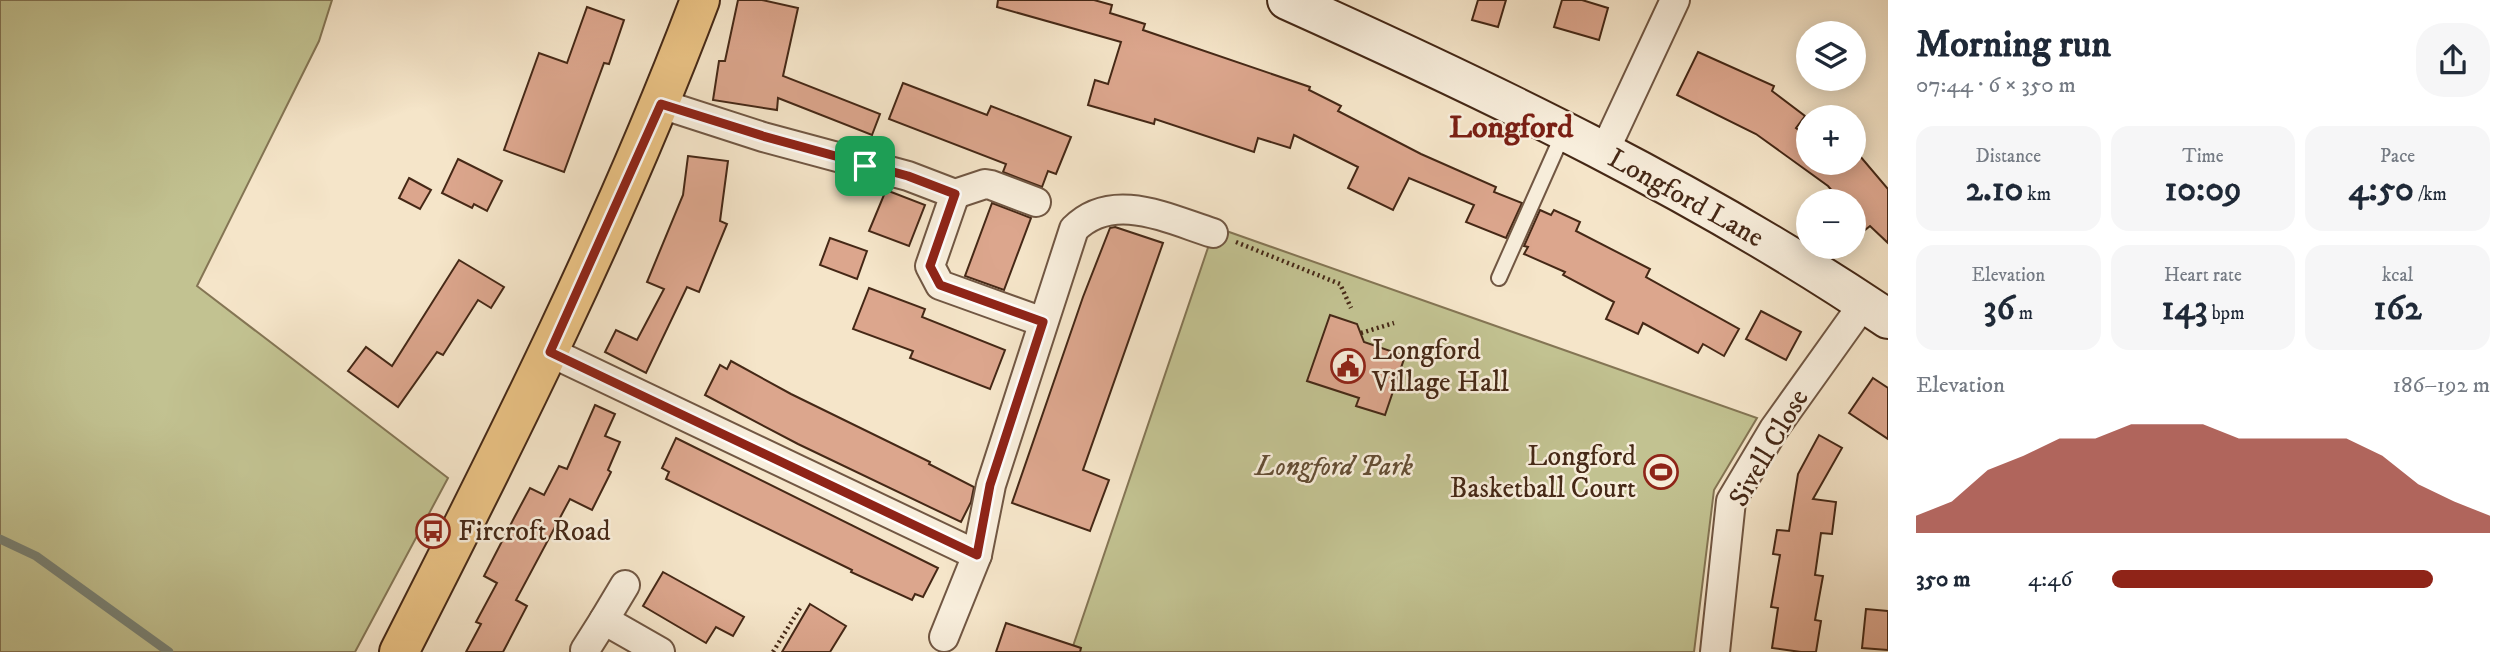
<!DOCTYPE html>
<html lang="en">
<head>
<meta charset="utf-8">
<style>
	body { margin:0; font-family:"IM FELL DW Pica",serif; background:#f6f6f7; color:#1f2937; height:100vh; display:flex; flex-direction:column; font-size:26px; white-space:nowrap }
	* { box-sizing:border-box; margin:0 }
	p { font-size:23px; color:#747a83 }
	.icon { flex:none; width:38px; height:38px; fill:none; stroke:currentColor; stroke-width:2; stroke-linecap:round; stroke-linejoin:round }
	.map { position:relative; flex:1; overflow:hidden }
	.details { display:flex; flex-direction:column; background:#fff; width:630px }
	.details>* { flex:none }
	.buttons { position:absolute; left:1796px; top:21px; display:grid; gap:14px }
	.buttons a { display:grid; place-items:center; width:70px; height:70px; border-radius:50%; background:#fff; box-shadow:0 4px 18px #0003; font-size:35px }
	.pin { position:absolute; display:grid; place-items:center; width:60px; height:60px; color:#fff; margin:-30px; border-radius:14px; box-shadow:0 4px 10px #0006 }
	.round { display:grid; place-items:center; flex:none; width:74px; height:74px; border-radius:28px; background:#f6f6f7 }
	.overview { display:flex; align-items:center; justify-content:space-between; height:119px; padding:0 28px }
	h1 { font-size:38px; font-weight:700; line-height:52px }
	.figures { display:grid; grid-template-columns:repeat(3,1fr); gap:10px; height:119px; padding:7px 28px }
	.figures div { display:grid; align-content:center; border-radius:18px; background:#f6f6f7; text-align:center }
	.figures b { font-size:35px; font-weight:700 }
	.figures small { font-size:19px; font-weight:400 }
	.figures p { font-size:19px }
	.chart { height:196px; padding:14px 28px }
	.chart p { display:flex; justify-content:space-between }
	.chart svg { width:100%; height:126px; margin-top:7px; fill:#8f2418; opacity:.7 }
	ul { padding:0 28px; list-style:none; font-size:23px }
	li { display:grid; grid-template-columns:112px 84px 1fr; align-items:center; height:52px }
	li i { height:18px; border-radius:9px; background:#8f2418 }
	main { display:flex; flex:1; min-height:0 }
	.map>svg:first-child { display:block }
</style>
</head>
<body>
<main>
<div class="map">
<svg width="1888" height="652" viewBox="0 0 1888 652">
	<rect width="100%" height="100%" fill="#f5e5c9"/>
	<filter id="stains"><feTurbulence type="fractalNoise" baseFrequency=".00286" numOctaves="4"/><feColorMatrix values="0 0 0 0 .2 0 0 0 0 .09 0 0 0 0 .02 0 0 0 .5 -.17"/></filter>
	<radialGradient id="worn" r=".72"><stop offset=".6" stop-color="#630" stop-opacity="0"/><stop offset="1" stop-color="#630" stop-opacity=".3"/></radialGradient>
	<g fill="#c2c291" stroke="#847554" stroke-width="2">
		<path d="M0,0H332L319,41L197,286L448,478L355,652H0Z"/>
		<path d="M1215,227L1757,418L1714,490L1694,652H1071Z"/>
	</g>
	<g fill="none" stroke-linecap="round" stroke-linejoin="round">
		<path stroke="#798377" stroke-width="9" d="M0,539L36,556L169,652"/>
	</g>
	<g fill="#dca68d" stroke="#452816" stroke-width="2">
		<path d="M738,0H762L798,8L783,76L880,114L872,135L778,98L777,110L713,100L719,61H725Z"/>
		<path d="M998,0H1094L1112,5L1110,13L1145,24L1143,30L1310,87L1309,90L1341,106L1338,111L1421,154L1496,187L1494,192L1522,203L1506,238L1466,222L1474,205L1409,178L1393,210L1348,188L1358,167L1294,135L1290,148L1258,138L1254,152L1155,119L1154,124L1088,105L1095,80L1108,84L1121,42L997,7Z"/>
		<path d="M1478,0H1506L1498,27L1472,20Z"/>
		<path d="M1562,0H1582L1608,8L1599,40L1554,27Z"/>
		<path d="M587,7L624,20L609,64L604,63L564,172L504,150L539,53L567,63Z"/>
		<path d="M1698,52L1774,86L1772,91L1805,116L1796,128L1808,137V163H1853L1860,156L1888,189V243L1870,226L1865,230L1853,216V201H1841L1828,186L1756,134L1677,95Z"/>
		<path d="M903,83L987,115L991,106L1071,137L1056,174L1048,171L1042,187L1003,172L1006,164L889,119Z"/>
		<path d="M688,156L728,161L720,221L727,224L699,292L687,287L646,373L605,352L616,330L637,340L664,289L647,282L683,195Z"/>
		<path d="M458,159L502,181L487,211L474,204L472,208L442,193Z"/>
		<path d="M409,178L431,190L420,209L399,198Z"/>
		<path d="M886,190L925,205L909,246L869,231Z"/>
		<path d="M992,203L1031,218L1004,290L965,276Z"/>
		<path d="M1540,210L1551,215L1554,210L1580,222L1576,231L1650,269L1646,277L1739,329L1724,356L1703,344L1698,353L1643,323L1638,334L1606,319L1614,302L1563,275L1565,272L1524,254L1528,247L1524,246Z"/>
		<path d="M1115,227L1163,243L1083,470L1109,480L1090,531L1012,503L1083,297L1110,228Z"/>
		<path d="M830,238L867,251L857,279L820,265Z"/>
		<path d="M459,260L504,287L491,308L478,300L443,355L437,352L398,407L348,371L366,347L392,366Z"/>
		<path d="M869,288L925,309L922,317L1005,350L990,389L910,358L913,351L853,329Z"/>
		<path d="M1761,311L1801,332L1786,360L1746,339Z"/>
		<path d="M1330,315L1357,324L1364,342L1405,356L1385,415L1356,406L1359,398L1307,381Z"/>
		<path d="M731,361L791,394L930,462L929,464L974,487L971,502L961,522L798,444L705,395L720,365L727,369Z"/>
		<path d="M1873,378L1888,388V439L1849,413Z"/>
		<path d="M595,405L615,414L605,436L620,442L608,470L611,472L592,510L570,499L516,600L527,606L503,652H466L481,624L476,622L497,583L484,576L514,518L530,488L544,495L559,466L567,469Z"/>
		<path d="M1819,435L1842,448L1813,499L1836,502L1832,534L1821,533L1815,575L1823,576L1815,620L1821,621L1816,652H1801L1772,648L1778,608L1771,607L1780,555L1773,554L1777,530L1789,531L1798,474Z"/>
		<path d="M676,438L938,568L923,597L915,594L912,600L851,572L852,570L666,479L669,472L662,468Z"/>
		<path d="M663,572L744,617L733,636L716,627L706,643L643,606Z"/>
		<path d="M810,604L846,626L830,652H782Z"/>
		<path d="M1866,609L1888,611V650L1862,648Z"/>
		<path d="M1006,623L1081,648L1080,652H996Z"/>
	</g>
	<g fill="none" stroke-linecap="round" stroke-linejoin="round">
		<g stroke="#715743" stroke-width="18">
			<path id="lane" d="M1499,278L1563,134"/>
		</g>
		<g stroke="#715743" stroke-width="32">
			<g id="street">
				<path d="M661,104L763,137L908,176L955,194L930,266L940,285L1043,322"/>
				<path d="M1604,152L1675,0"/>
				<path d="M955,194L985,184L991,185L1036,202"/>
				<path d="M550,352L977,555"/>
				<path d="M625,585L604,620L660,652"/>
				<path d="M944,637L977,555L991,485L1074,229C1113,190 1168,219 1213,233"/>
				<path d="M585,650L604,620"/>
				<path d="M1715,652L1731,501L1774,429L1864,303"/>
			</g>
		</g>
		<g stroke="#452816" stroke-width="42">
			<path id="secondary" d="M1287,0C1494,93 1700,192 1888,319"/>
		</g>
		<g stroke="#452816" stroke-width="42">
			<path id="primary" d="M399,652C508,438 615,225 700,0"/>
		</g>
		<g stroke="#452816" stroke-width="4.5" stroke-dasharray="2 3.5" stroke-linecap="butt">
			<path d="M1236,242L1340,284L1351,308"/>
			<path d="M1361,333L1394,323"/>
			<path d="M773,652L800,608"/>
		</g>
		<use href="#lane" stroke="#f8eedc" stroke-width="14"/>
		<use href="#street" stroke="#f8eedc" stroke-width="28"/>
		<use href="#secondary" stroke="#f8eedc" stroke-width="38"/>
		<use href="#primary" stroke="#eac284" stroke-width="38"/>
	</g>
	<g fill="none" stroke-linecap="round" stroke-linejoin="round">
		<g stroke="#fff" stroke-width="14">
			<path id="route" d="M661,104L763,136L908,176L955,194L930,266L940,285L1043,322L990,485L977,555L550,352Z"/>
		</g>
		<use href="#route" stroke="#8f2418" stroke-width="9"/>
	</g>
	<defs>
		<g id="civic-ring" transform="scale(1.75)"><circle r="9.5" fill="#f8eedc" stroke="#8f2418" stroke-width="1.5"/><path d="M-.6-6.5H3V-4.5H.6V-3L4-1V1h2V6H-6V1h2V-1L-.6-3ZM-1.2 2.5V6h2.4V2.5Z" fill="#8f2418"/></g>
		<g id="stadium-ring" transform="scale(1.75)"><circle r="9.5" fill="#f8eedc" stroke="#8f2418" stroke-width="1.5"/><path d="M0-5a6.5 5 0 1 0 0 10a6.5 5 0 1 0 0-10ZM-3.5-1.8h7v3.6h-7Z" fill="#8f2418"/></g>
		<g id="bus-ring" transform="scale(1.75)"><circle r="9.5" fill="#f8eedc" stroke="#8f2418" stroke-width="1.5"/><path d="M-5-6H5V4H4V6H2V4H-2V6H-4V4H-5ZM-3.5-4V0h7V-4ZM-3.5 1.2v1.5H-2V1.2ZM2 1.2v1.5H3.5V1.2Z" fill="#8f2418"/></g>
	</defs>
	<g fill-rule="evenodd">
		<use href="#civic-ring" x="1348" y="366"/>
		<use href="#stadium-ring" x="1661" y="472"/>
		<use href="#bus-ring" x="433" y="531"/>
	</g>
	<g text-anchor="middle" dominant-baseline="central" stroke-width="5" stroke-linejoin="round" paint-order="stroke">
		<g font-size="28" fill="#452816" stroke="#f8eedc">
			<text transform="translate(1686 198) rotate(29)">Longford Lane</text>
			<text transform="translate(1769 448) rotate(-60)">Sivell Close</text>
		</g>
		<g font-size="28" fill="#452816" stroke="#f8eedc" text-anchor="start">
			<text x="1372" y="350">Longford<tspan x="1372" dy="32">Village Hall</tspan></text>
			<text x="1636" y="456" text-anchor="end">Longford<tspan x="1636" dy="32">Basketball Court</tspan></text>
			<text x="458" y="531">Fircroft Road</text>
		</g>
		<g font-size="28" font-style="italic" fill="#644e35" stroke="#f8eedc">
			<text x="1334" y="466">Longford Park</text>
		</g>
		<g font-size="32" font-weight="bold" fill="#7a1f14" stroke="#f8eedc">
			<text x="1511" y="128">Longford</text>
		</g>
	</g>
	<rect width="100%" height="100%" filter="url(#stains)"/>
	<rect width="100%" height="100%" fill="url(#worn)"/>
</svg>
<div class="buttons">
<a><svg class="icon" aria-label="layers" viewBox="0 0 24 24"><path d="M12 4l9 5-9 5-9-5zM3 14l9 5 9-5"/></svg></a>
<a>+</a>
<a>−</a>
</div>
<div class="pin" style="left:865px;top:166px;background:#1e9e55"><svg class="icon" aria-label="arrive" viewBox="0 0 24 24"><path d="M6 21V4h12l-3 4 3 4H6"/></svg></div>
</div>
<section class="details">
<div class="overview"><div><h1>Morning run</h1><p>07:44 · 6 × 350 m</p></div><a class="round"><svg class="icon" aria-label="share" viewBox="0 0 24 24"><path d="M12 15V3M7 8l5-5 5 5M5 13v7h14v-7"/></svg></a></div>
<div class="figures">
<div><p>Distance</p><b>2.10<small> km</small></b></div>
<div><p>Time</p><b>10:09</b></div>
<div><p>Pace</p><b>4:50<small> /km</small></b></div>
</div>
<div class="figures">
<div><p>Elevation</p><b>36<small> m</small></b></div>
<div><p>Heart rate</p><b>143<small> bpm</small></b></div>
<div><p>kcal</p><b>162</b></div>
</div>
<div class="chart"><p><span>Elevation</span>186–192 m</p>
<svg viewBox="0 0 160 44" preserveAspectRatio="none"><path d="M0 44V38L10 33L20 22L30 17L40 11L50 11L60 6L70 6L80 6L90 11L100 11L110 11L120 11L130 17L140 27L150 33L160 38V44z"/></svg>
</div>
<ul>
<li><b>350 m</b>4:46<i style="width:85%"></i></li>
</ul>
</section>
</main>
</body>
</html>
